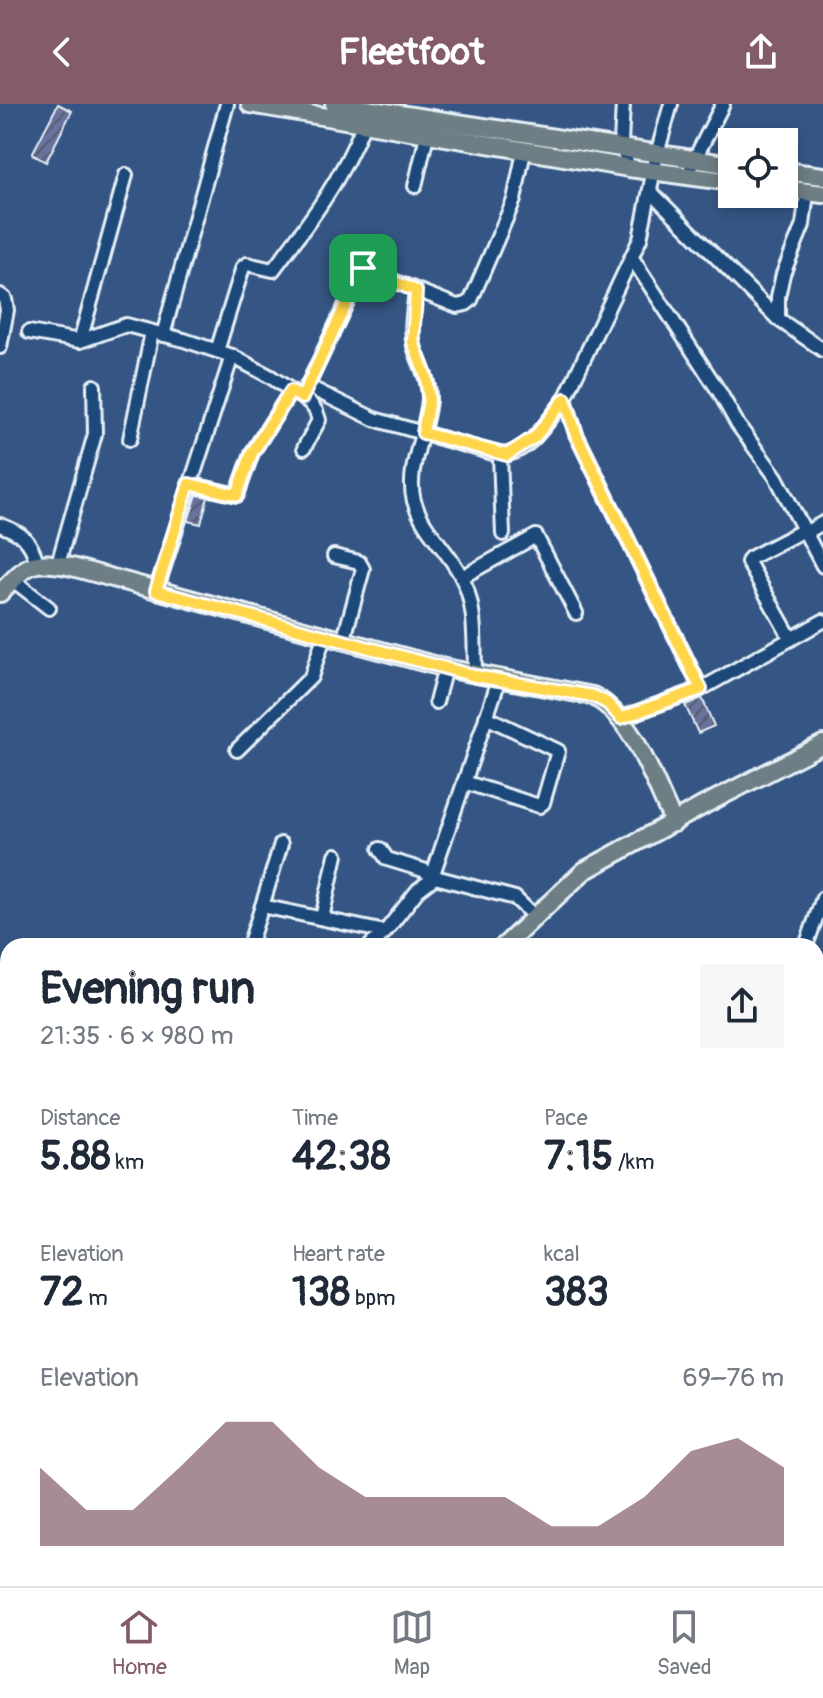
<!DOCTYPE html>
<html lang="en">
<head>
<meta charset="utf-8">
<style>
	body { margin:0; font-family:Pangolin,sans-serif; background:#f6f6f7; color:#1f2937; height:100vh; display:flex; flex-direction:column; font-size:30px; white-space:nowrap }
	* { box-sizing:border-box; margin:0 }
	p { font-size:26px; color:#747a83 }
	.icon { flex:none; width:44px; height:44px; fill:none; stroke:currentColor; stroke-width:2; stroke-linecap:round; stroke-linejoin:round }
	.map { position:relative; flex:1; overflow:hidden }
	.panel { position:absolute; left:0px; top:834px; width:824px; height:648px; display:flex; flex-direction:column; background:#fff; border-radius:24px 24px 0 0; box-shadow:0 4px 12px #0003 }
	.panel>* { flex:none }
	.tools { position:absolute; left:718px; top:24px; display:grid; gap:16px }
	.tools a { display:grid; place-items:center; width:80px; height:80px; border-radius:0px; background:#fff; box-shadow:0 4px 12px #0003; font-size:40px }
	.pin { position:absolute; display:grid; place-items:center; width:68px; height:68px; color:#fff; margin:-34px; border-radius:16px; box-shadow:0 4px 12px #0006 }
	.round { display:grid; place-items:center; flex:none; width:84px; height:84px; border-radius:0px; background:#f6f6f7 }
	.headline { display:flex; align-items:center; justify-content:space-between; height:136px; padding:0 40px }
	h1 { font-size:44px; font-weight:800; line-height:60px }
	.metrics { display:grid; grid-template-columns:repeat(3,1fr); gap:12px; height:136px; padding:8px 40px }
	.metrics div { display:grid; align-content:center }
	.metrics b { font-size:40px; font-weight:800 }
	.metrics small { font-size:22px; font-weight:400 }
	.metrics p { font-size:22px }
	.chart { height:224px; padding:16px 40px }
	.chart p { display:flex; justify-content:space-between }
	.chart svg { width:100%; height:144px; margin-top:8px; fill:#845c67; opacity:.7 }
	header { display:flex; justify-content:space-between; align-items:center; height:104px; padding:0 40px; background:#845c67; color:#fff; font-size:36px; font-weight:800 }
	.menu { display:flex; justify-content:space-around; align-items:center; height:112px; border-top:2px solid #e0e1e3; background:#fff; font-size:22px; color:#747a83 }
	.menu a { display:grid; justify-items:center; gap:4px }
	.menu .selected { color:#845c67 }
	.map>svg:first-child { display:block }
</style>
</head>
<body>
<header><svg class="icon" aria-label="back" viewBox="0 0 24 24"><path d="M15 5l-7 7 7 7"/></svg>Fleetfoot<svg class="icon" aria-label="share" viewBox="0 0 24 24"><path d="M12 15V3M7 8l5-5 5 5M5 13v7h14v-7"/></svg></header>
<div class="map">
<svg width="823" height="1482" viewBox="0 0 823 1482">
	<defs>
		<pattern id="building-hatch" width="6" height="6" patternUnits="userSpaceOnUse" patternTransform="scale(2)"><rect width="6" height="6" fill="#67729c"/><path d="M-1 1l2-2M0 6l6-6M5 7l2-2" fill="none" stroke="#565d73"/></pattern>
	</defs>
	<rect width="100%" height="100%" fill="#355684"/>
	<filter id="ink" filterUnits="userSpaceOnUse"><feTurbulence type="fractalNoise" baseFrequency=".0125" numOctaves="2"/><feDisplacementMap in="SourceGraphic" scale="16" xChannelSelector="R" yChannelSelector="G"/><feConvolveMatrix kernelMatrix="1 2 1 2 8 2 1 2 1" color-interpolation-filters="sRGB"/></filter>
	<g filter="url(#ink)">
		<g fill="url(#building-hatch)" stroke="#e8f1f8" stroke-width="2">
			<path d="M58,0L72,7L46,58L32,50Z"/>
			<path d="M197,391L208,393L201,420L188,417Z"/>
			<path d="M702,594L714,622L698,629L685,601Z"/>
		</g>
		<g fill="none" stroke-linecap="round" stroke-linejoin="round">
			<g stroke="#e8f1f8" stroke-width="18">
				<g id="minor">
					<path d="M623,0L621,39L629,64"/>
					<path d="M671,0L657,50L640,135L565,295L576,330L701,585"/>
					<path d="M691,62L723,0"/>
					<path d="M415,82L427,31"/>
					<path d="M651,88L778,215L823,246"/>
					<path d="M632,154L720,289L738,321L776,373L823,462"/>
					<path d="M346,158L457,202L466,200L471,196L514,96L524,47"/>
					<path d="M416,187C414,205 410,224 414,242C419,260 430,276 429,295C427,328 405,365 414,397C423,426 446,444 460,470C477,499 474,539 475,572"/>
					<path d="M0,191L5,195L7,206L0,243"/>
					<path d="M778,215V193L783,170L803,121L807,89"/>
					<path d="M29,228L80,237L126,221L184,236L232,252L271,273L310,299L316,307L319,316L304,344"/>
					<path d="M163,231L227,0"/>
					<path d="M80,237L126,71"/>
					<path d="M217,247L243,163L247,160L273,166C308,120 343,74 364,19"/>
					<path d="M307,282L374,315L500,351C529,351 549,315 565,295"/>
					<path d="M305,287L363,164"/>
					<path d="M130,335L152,228"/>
					<path d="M500,351L503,430"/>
					<path d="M189,380L237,391L252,349L291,287"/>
					<path d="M0,421C22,429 31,436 37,459"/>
					<path d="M805,429L823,419"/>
					<path d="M334,452L359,458L363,465L343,538"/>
					<path d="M58,460L95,330L94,282"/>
					<path d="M462,473L536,432L576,509"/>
					<path d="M13,476L49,504"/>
					<path d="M156,487L232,252"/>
					<path d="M791,535L748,458L750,454L804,426"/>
					<path d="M436,598L445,564"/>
					<path d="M621,614L701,585L823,517"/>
					<path d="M237,646L311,573L324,533"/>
					<path d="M464,678L539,702L543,699L558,647L486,613"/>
					<path d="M380,745L387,755L423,766L435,773L434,767L499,576"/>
					<path d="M262,802L281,740"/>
					<path d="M322,814L336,751"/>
					<path d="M249,842L262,802L385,828L418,786L435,773L515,794L535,813"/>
					<path d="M370,842L385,828"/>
					<path d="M806,842L823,794"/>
					<path d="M816,893L823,896"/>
					<path d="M0,1058L8,1060"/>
					<path d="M0,1132L8,1135"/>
					<path d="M7,1170L8,1171"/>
					<path d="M816,1242L823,1245"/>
					<path d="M816,1268L823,1271"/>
					<path d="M0,1325L8,1328"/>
					<path d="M0,1431L8,1435"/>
					<path d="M425,1474L433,1482"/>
					<path d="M466,1474L472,1482"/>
					<path d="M330,1477L332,1474"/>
					<path d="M75,1482L78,1474"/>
					<path d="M214,1482L217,1474"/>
					<path d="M580,1482L582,1474"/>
					<path d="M720,1482L736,1474"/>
					<path d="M803,1482L805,1474"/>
				</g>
			</g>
			<g stroke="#e8f1f8" stroke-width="22">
				<g id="major">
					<path d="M250,0L629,64L732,78"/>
					<path d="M334,0L732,61"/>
					<path d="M784,67L823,72"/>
					<path d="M784,85L823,90"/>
					<path d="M0,489C30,459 29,455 72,463L445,564L593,592C634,613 654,679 674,719"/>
					<path d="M504,842L584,767L706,700L823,640"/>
					<path d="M0,1304L8,1294"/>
					<path d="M816,1463H823"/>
				</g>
			</g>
			<use href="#minor" stroke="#1f4a7a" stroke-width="12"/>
			<use href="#major" stroke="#6d7e84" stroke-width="16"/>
		</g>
	</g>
	<g fill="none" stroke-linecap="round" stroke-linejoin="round" filter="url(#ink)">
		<g stroke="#fff" stroke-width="16">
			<path id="route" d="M363,164L416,187L413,238L426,273L429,295L423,329L507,351L535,333L565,295L576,330L701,585L621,614L607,599L593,592L475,572L156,487L189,380L237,391L252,349L291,287L302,294Z"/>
		</g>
		<use href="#route" stroke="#ffd54a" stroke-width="10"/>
	</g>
</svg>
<div class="tools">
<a><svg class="icon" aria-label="locate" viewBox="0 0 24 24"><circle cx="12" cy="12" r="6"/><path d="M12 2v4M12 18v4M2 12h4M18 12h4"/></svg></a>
</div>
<div class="pin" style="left:363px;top:164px;background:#1e9e55"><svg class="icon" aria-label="arrive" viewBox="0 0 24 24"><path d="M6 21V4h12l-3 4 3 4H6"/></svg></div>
<section class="panel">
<div class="headline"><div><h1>Evening run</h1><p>21:35 · 6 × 980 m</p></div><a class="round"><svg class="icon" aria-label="share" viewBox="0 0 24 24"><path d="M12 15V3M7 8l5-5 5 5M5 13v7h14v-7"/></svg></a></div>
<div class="metrics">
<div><p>Distance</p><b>5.88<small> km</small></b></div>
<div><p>Time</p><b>42:38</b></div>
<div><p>Pace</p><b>7:15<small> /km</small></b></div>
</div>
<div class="metrics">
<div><p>Elevation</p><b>72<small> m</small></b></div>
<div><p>Heart rate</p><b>138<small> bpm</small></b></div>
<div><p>kcal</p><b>383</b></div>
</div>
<div class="chart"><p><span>Elevation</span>69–76 m</p>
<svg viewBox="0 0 160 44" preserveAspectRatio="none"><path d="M0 44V20L10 33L20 33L30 20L40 6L50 6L60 20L70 29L80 29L90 29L100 29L110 38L120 38L130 29L140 15L150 11L160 20V44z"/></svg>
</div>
</section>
</div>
<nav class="menu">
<a class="selected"><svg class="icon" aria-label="home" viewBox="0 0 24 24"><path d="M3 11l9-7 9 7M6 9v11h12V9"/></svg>Home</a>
<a><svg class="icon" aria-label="map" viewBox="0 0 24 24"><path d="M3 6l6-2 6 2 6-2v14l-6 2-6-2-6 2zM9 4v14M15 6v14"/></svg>Map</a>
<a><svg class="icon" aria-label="saved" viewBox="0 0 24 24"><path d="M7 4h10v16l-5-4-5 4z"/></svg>Saved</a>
</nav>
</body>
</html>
